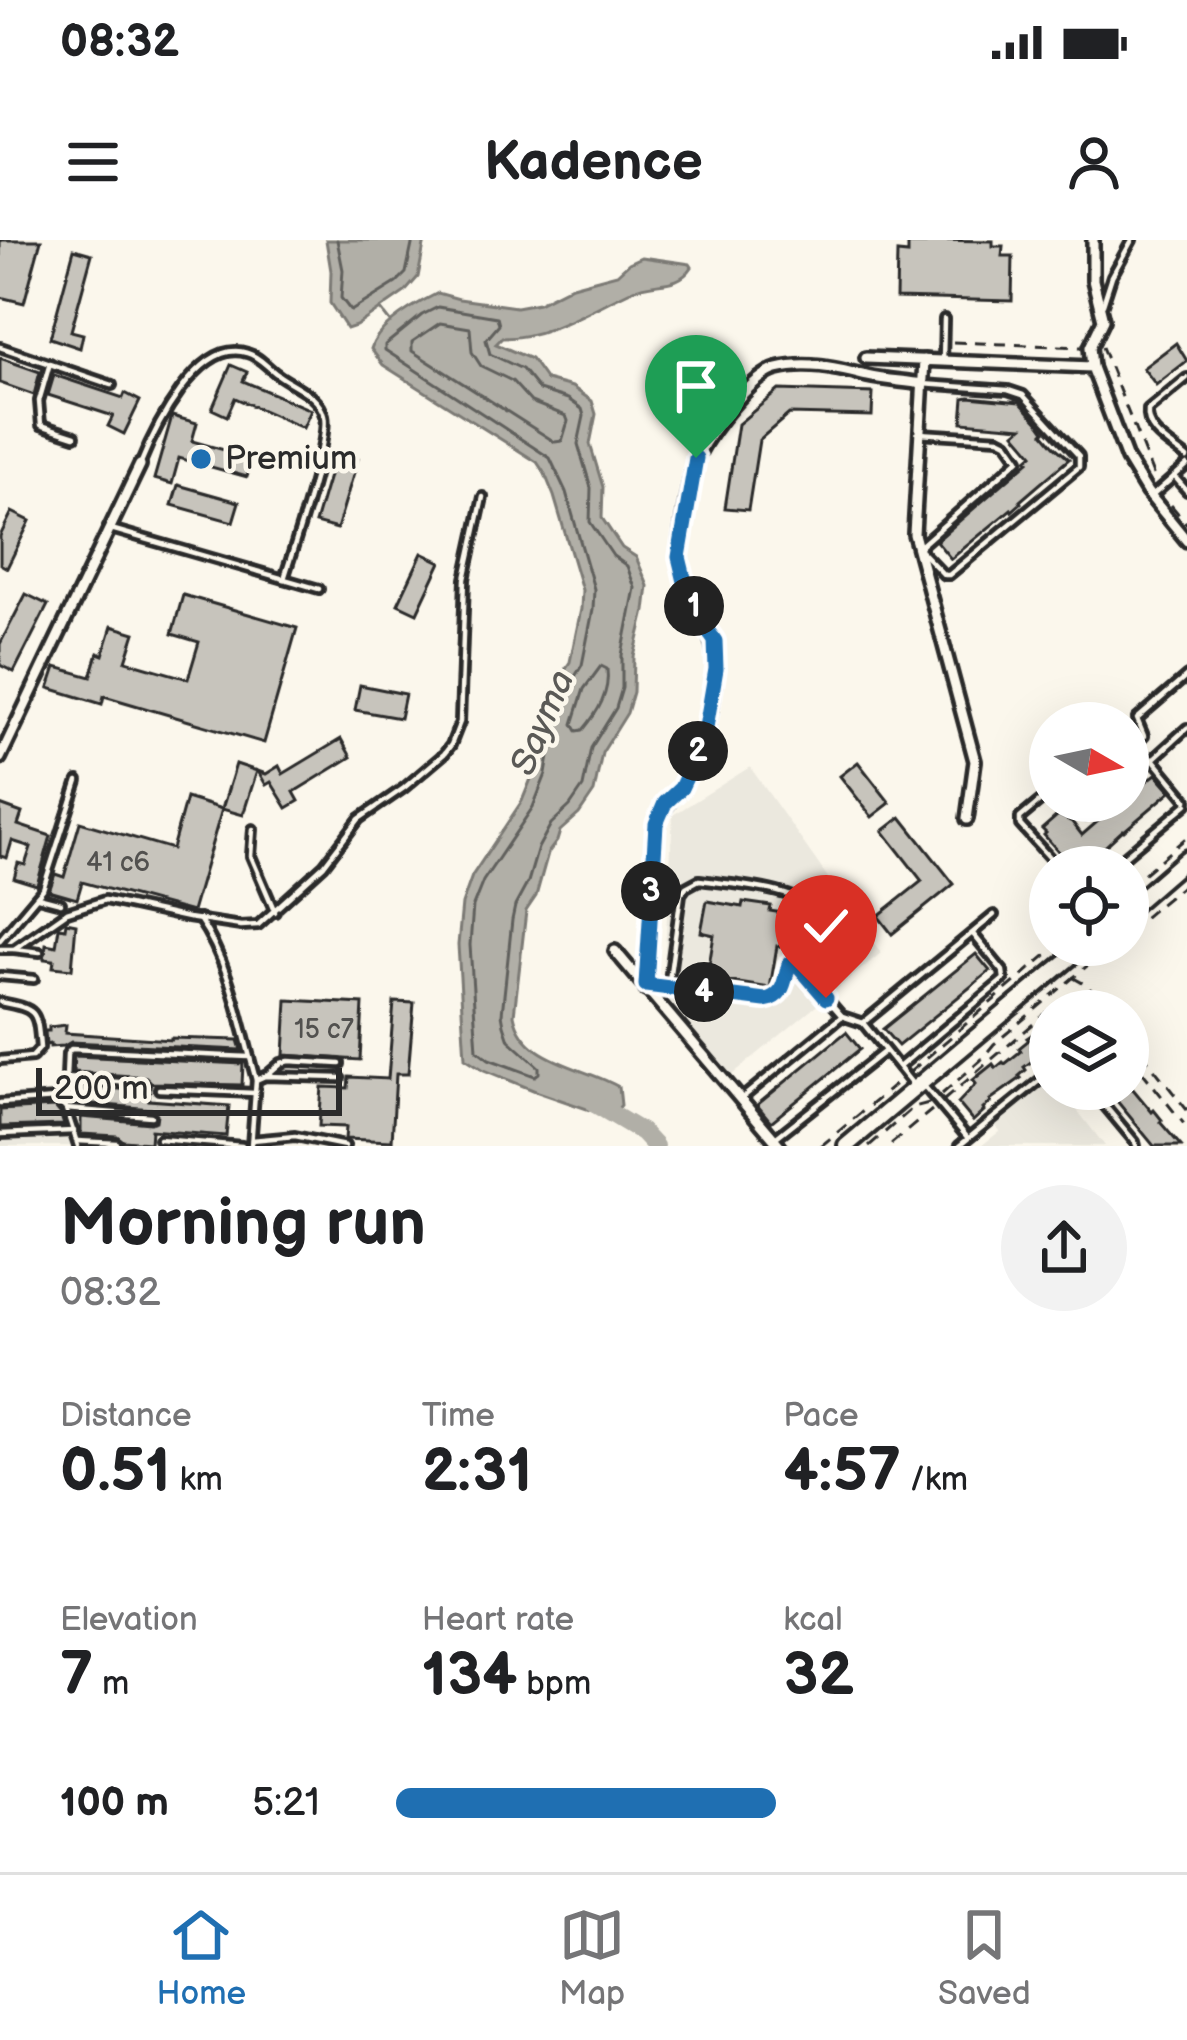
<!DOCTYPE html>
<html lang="en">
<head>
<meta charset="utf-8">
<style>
	body { margin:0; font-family:"Balsamiq Sans",sans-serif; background:#f2f2f2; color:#202124; height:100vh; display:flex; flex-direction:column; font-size:45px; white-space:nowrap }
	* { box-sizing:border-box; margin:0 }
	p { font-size:39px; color:#757577 }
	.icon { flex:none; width:66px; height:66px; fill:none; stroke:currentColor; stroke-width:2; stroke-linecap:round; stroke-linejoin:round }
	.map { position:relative; height:906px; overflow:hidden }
	.sheet { display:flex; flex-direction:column; background:#fff; flex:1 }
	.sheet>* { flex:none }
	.needle { width:78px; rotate:99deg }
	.tools { position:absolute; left:1029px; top:462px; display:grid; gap:24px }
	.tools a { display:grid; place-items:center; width:120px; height:120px; border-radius:50%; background:#fff; box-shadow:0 12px 48px #0002; font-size:60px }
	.scale { position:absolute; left:36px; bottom:30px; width:306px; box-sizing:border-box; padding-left:12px; border:6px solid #2b2b2b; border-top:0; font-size:33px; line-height:42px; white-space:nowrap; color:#2b2b2b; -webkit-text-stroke:9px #fbf7ec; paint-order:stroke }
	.pin { position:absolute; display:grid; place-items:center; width:102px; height:102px; color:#fff; margin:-123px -51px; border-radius:50% 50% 50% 0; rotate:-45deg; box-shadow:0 0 12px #0007 }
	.pin .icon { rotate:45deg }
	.km { position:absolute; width:60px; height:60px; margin:-30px; border-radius:50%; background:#222; color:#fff; font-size:33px; line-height:60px; text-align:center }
	.round { display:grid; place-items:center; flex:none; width:126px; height:126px; border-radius:63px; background:#f2f2f2 }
	.overview { display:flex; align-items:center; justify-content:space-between; height:204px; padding:0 60px }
	h1 { font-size:66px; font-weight:700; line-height:90px }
	.stats { display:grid; grid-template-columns:repeat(3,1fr); gap:18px; height:204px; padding:12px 60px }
	.stats div { display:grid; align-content:center }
	.stats b { font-size:60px; font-weight:700 }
	.stats small { font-size:33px; font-weight:400 }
	.stats p { font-size:33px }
	ul { padding:0 60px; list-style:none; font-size:39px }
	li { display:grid; grid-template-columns:192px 144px 1fr; align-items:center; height:90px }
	li i { height:30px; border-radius:15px; background:#1f6fb2 }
	.status { display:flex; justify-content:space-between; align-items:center; height:84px; padding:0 60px; background:#fff; direction:ltr }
	.status svg { height:33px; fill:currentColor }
	header { display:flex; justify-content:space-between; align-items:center; height:156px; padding:0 60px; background:#fff; font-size:54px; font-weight:700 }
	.menu { display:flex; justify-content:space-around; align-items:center; height:168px; border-top:3px solid #e0e0e0; background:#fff; font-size:33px; color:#757577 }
	.menu a { display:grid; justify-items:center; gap:6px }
	.menu .selected { color:#1f6fb2 }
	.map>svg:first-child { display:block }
</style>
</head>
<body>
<div class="status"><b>08:32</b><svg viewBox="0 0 49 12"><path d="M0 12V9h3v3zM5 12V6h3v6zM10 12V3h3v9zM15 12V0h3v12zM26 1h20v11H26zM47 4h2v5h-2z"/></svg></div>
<header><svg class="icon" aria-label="menu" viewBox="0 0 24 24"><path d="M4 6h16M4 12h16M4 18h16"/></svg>Kadence<svg class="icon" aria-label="person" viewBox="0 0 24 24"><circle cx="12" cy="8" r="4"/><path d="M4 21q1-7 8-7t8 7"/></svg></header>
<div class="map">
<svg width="1187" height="906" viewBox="0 0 1187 906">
	<rect width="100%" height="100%" fill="#fbf7ec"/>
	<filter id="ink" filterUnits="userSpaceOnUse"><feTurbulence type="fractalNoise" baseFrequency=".00833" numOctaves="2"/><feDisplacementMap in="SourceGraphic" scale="24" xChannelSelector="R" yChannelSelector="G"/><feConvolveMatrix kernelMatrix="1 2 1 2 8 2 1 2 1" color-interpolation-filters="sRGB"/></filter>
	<g filter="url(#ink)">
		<g fill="#ebe8de">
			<path d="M750,527L881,713L728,838L662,761L673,575Z"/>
			<path d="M62,793L160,799L159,818H150L148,844L156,845L151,905L123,903L122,906H0L2,856L56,851L61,843L65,804Z"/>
			<path d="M1048,843L1061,859L1066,856L1105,906H981L1000,891L995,885Z"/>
		</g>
		<g fill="#b1afa7" stroke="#7b7a75" stroke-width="3">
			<path d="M326,0H425L418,37L405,52L356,86L347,89L330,63L331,31Z"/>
			<path d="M642,17L690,24L692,27C678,49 654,40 633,50C591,69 549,98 502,98L496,104L531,119L546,140L572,147L592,161L596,174L590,204L603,247L602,278L622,308L636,317L648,346L645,371L634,417L633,452L627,473L602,513L594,552L579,574L560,591L557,601L548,613L536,656L526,671L514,775C523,822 583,826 619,847L621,865L614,874L607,876L538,852L484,830L465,818L458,705L462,664L472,636L522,561L535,529L540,496L560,437L570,422L581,369L582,350L554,256L545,234L537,222L383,125L371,109C377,86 416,64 438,53L459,59L516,67L538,63L572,46L617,34L629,23Z"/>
		</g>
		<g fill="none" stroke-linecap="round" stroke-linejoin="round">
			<g stroke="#61605d" stroke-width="3">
				<path d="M337,0L343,30L341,58L351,71L396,43L406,33L413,0"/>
				<path d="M438,67L497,77L499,85L486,100L490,114L522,129L539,150L568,159L582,169L584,176L578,204L591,248L590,282L613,316L627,326L635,348L622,415V448L616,468L591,508L583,547L570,566L551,584L538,608L528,642L515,666L512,680L502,774L504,785L509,800L539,827V833L535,836L489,819L477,810L470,705L473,666L483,641L533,567L546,534L552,499L571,443L582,425L593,370L594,349L566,252L550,218L385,110V105L422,75Z"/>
				<path d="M440,83L470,88L472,112L481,126L512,141L531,162L566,176L568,181L562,201L555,202L412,111V102Z"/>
				<path d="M601,426L607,429C610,453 598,472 583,490L577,491L573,484L584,449Z"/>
			</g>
			<path stroke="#7b7a75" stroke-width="3" d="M380,69L391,83"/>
			<path stroke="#b1afa7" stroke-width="18" d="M595,864L642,892L655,906"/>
		</g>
		<g fill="#c7c4bc" stroke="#2b2b2b" stroke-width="3">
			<path d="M0,0H41L24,63L0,57Z"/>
			<path d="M925,0L993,1V6H1003L1002,16H1013L1012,61L896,58L897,13L908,14V4H925Z"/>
			<path d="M74,9L92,14L71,91L83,94L80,108L50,98Z"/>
			<path d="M1176,103L1187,121L1156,145L1143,128Z"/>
			<path d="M0,118L40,132L34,155L0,143Z"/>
			<path d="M231,125L247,132L243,141L311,170L303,188L235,158L227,176L212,169Z"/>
			<path d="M54,135L123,158L125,153L140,161L124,194L108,186L113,176L48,155Z"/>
			<path d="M779,150L873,153L872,176L789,174L759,200L748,270L725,268L738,184Z"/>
			<path d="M969,157L1020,162L1040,184L1045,191L1043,193L1054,206L1069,219L1020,261L1021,263L1012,271L1011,269L951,319L936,301L1029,221L1027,219L1033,214L1015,193L1022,187L962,182L964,158Z"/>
			<path d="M172,176L197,183L192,201L253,218L247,237L179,218L172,244L154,239Z"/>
			<path d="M336,212L358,219L337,289L315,283Z"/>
			<path d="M178,245L239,262L233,282L172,265Z"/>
			<path d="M12,272L30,281L7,328L0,324V296Z"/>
			<path d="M422,313L441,322L417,373L398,364Z"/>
			<path d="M26,354L48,365L14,432L0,425V404Z"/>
			<path d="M183,355L297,388L264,503L104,456L102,464L49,448L56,427L91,437L98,413L103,415L112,386L135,393L126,421L188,439L199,402L172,394Z"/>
			<path d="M360,445L405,454L400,478L355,470Z"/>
			<path d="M341,499L351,517L294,552L299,561L287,568L271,542L266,545L258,531L266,534L279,526L283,534Z"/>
			<path d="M858,522L890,563L872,577L840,536Z"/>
			<path d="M236,524L257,531L243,575L222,569Z"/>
			<path d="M1156,534L1171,551L1124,591L1123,590L1085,625L1072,627L1044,595L1046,593L1042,589L1058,575L1072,582L1082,595L1121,561H1128V555Z"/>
			<path d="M186,558L222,569L192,672L82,642L77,659L49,651L55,634L64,637L80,582L172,609Z"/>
			<path d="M0,565L22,573L18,585L51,596L37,645L14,638L18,623L25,625L31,607L12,601L7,618L0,616Z"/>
			<path d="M901,577L954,644L892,694L878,676L922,641L883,591Z"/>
			<path d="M707,661L742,667L743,662L771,666L770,671L807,677L802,710L777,706L770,748L707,738L714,695L701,692Z"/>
			<path d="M66,682L76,684L72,729L53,727L54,720L44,719L46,704L56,706L59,687L65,688Z"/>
			<path d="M976,714L990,731L898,806L883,789Z"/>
			<path d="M287,760L363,764L360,820L284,815Z"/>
			<path d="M394,762L414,763L408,834H396L392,901L345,899L346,887L319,886L322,847L348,848L349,837L388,839Z"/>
			<path d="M1050,782V808L1024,827L1026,830L1019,836L1021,838L990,860L991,862L983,869L984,871L973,881L958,863L976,844L973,840L993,824L996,828L1003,822L1005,824L1021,811L1019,808L1029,800L1027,798Z"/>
			<path d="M66,785L65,793L171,800V798L238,800L241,810L71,802L64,806L50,807V804L46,805L45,791H49V787Z"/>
			<path d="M846,792L860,809L771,882L757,865Z"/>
			<path d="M74,816L243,824L242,845L152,843L146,837L73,832Z"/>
			<path d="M70,845L144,851L150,848L149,860L229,866L226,896L151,890L150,903L123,901L117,896L81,894V877L150,883L156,881L157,874L152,869L69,862L65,859Z"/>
			<path d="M1107,849H1133L1152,872L1154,870L1162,880L1160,882L1181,906H1154Z"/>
			<path d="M55,867L60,873L64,885L0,887V870Z"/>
		</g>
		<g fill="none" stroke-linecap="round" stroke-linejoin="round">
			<g stroke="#2b2b2b" stroke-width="14">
				<g id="lane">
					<path d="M1103,64L1112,36L1132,0"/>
					<path d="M0,107L112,145"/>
					<path d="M943,121L944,79"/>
					<path d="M50,123L39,161L41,185L75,196"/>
					<path d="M1187,138L1148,170C1145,193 1172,205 1187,218"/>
					<path d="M919,193L999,198L1007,202L1019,219L918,308L944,335H949L1079,227V216L1023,155L1008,150L922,144"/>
					<path d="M140,225C154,190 199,97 247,113C259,116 267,127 277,134C294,147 319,154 324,176C330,200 293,309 284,339"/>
					<path d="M1174,236L1187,251"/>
					<path d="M1151,257L1187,225"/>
					<path d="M111,289L319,349"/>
					<path d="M1187,488L1153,519L1187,560"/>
					<path d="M1128,511L1144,496L1137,479L1187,436"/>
					<path d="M1128,540L1153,519"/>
					<path d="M1050,553L1020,578V585L1058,627"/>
					<path d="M1068,561L1085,576L1104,561"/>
					<path d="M253,589L251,616L275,672"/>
					<path d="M1112,627L1187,564"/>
					<path d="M38,657L61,663"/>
					<path d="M199,679C231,725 241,787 256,840"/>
					<path d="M0,700L43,649L78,541"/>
					<path d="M0,709H14L67,672L105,660L188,678L241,686L258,685L324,625L359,579L404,548L444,514L451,505L460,482L465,339L483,257"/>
					<path d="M14,709L40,712"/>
					<path d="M0,736L34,739"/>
					<path d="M813,741L816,716"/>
					<path d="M647,745L765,760C788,755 781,737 792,723L797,724L842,776"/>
					<path d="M668,748L681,654L686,647L699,640C727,644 808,648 819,677C823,688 818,705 816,716L797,724"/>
					<path d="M0,762C37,769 37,770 40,808L32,817L0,820"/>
					<path d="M863,783L994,675"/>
					<path d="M899,827L1004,739L1003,731L973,694"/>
					<path d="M267,835L281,823L289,821L340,824"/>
					<path d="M66,838L145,844"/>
					<path d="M924,846L967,897"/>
					<path d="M159,849L255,853"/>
					<path d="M1091,849L1135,902L1136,906"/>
					<path d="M741,859L842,776L863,783L914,846"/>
					<path d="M58,861L66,869L151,876"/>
					<path d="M0,863L56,859L66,838L67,814L71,809L249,817"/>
					<path d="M66,869L78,906"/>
					<path d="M0,894L74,891"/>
					<path d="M159,899L242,906"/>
					<path d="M774,899L885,811"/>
					<path d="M252,900L295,896L345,906"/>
					<path d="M77,901L117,903"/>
					<path d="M251,906L256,840L265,836L340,838"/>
					<path d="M959,906L1050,832"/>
				</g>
			</g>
			<g stroke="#2b2b2b" stroke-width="18">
				<g id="street">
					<path d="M866,118L1092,127L1127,219L1147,252L1187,301"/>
					<path d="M924,120L914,294L975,521L967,579"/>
					<path d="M1092,127L1090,107L1103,80L1093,40V0"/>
					<path d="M0,518L140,225"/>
					<path d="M615,711L780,906"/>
					<path d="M646,750L656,584C662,568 671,561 681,547C704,514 715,465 715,425C716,390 687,362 680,323C677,305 690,232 698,215C710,191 751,136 777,129C808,121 838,129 867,136C885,140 904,141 922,144"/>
				</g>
			</g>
			<g stroke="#2b2b2b" stroke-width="22">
				<g id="secondary">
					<path d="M1128,669L1187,618"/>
					<path d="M846,906L1077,712"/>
				</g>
			</g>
			<g stroke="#2b2b2b" stroke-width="3" stroke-dasharray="12 9" stroke-linecap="butt">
				<path d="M953,102L1081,107"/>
				<path d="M1102,107L1156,242"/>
				<path d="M1171,265L1187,284"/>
				<path d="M1128,647L1187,597"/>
				<path d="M1128,691L1187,642"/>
				<path d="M1072,737L1088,746L1108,771"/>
				<path d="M1128,796L1187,870"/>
				<path d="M1128,814L1184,884"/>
				<path d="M910,832L1051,711"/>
				<path d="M942,854L981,820L994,804L1112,705"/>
				<path d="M944,860L1052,768L1064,771"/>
				<path d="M891,904L932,870"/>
				<path d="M821,906L898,842"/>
				<path d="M869,906L914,867L929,863"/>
			</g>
			<use href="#lane" stroke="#fbf7ec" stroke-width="4.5"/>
			<use href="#street" stroke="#fbf7ec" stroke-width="9"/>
			<use href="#secondary" stroke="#fbf7ec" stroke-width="14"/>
		</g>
	</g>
	<g fill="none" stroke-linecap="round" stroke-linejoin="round" filter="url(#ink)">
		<g stroke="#fff" stroke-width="24">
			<path id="route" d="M696,218L679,317L687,350L700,380L715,401L716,429L704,499L681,548L665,563L656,584L646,745L765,760C785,756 784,741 789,724H797L826,758"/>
		</g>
		<use href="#route" stroke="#1f6fb2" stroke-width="15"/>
	</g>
	<circle fill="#1f6fb2" stroke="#fbf7ec" stroke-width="4.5" cx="201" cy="219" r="12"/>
	<g text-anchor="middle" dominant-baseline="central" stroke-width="9" stroke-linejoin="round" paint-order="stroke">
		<g font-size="27" fill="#52514f">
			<text x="118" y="623">41 с6</text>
			<text x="324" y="790">15 с7</text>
		</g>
		<g font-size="33" fill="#2b2b2b" stroke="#fbf7ec" text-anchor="start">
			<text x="225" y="219">Premium</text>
		</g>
		<g font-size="36" font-style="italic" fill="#5a5956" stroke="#fbf7ec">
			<text transform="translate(543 483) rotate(-67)">Sayma</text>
		</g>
	</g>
</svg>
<div class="tools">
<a><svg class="needle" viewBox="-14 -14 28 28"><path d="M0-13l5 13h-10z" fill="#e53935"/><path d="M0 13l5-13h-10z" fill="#757577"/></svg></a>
<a><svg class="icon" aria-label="locate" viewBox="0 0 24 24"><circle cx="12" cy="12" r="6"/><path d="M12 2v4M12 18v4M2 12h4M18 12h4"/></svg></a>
<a><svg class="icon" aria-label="layers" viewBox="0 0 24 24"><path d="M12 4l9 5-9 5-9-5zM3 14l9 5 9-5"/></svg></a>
</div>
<div class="scale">200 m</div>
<div class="pin" style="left:696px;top:218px;background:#1e9e55"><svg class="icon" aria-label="arrive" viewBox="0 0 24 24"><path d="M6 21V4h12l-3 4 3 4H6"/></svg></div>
<div class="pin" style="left:826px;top:758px;background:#d93025"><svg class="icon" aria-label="check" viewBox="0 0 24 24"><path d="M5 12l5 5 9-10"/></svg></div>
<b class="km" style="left:694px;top:366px">1</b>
<b class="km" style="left:698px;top:511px">2</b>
<b class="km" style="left:651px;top:651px">3</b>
<b class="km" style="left:704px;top:752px">4</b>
</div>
<section class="sheet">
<div class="overview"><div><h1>Morning run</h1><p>08:32</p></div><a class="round"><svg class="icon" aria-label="share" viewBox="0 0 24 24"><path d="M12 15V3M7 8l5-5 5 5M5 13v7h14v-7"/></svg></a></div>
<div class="stats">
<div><p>Distance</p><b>0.51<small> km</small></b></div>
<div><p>Time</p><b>2:31</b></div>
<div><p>Pace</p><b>4:57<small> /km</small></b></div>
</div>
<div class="stats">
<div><p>Elevation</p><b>7<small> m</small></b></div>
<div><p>Heart rate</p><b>134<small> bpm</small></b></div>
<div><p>kcal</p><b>32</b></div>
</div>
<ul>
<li><b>100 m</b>5:21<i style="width:52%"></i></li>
</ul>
</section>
<nav class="menu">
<a class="selected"><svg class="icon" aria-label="home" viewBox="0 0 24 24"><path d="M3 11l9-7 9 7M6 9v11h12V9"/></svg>Home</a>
<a><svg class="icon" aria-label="map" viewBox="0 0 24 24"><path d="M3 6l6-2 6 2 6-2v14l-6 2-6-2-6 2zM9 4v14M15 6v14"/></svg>Map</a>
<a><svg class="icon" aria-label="saved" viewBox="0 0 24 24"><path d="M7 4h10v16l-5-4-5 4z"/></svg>Saved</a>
</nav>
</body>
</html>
